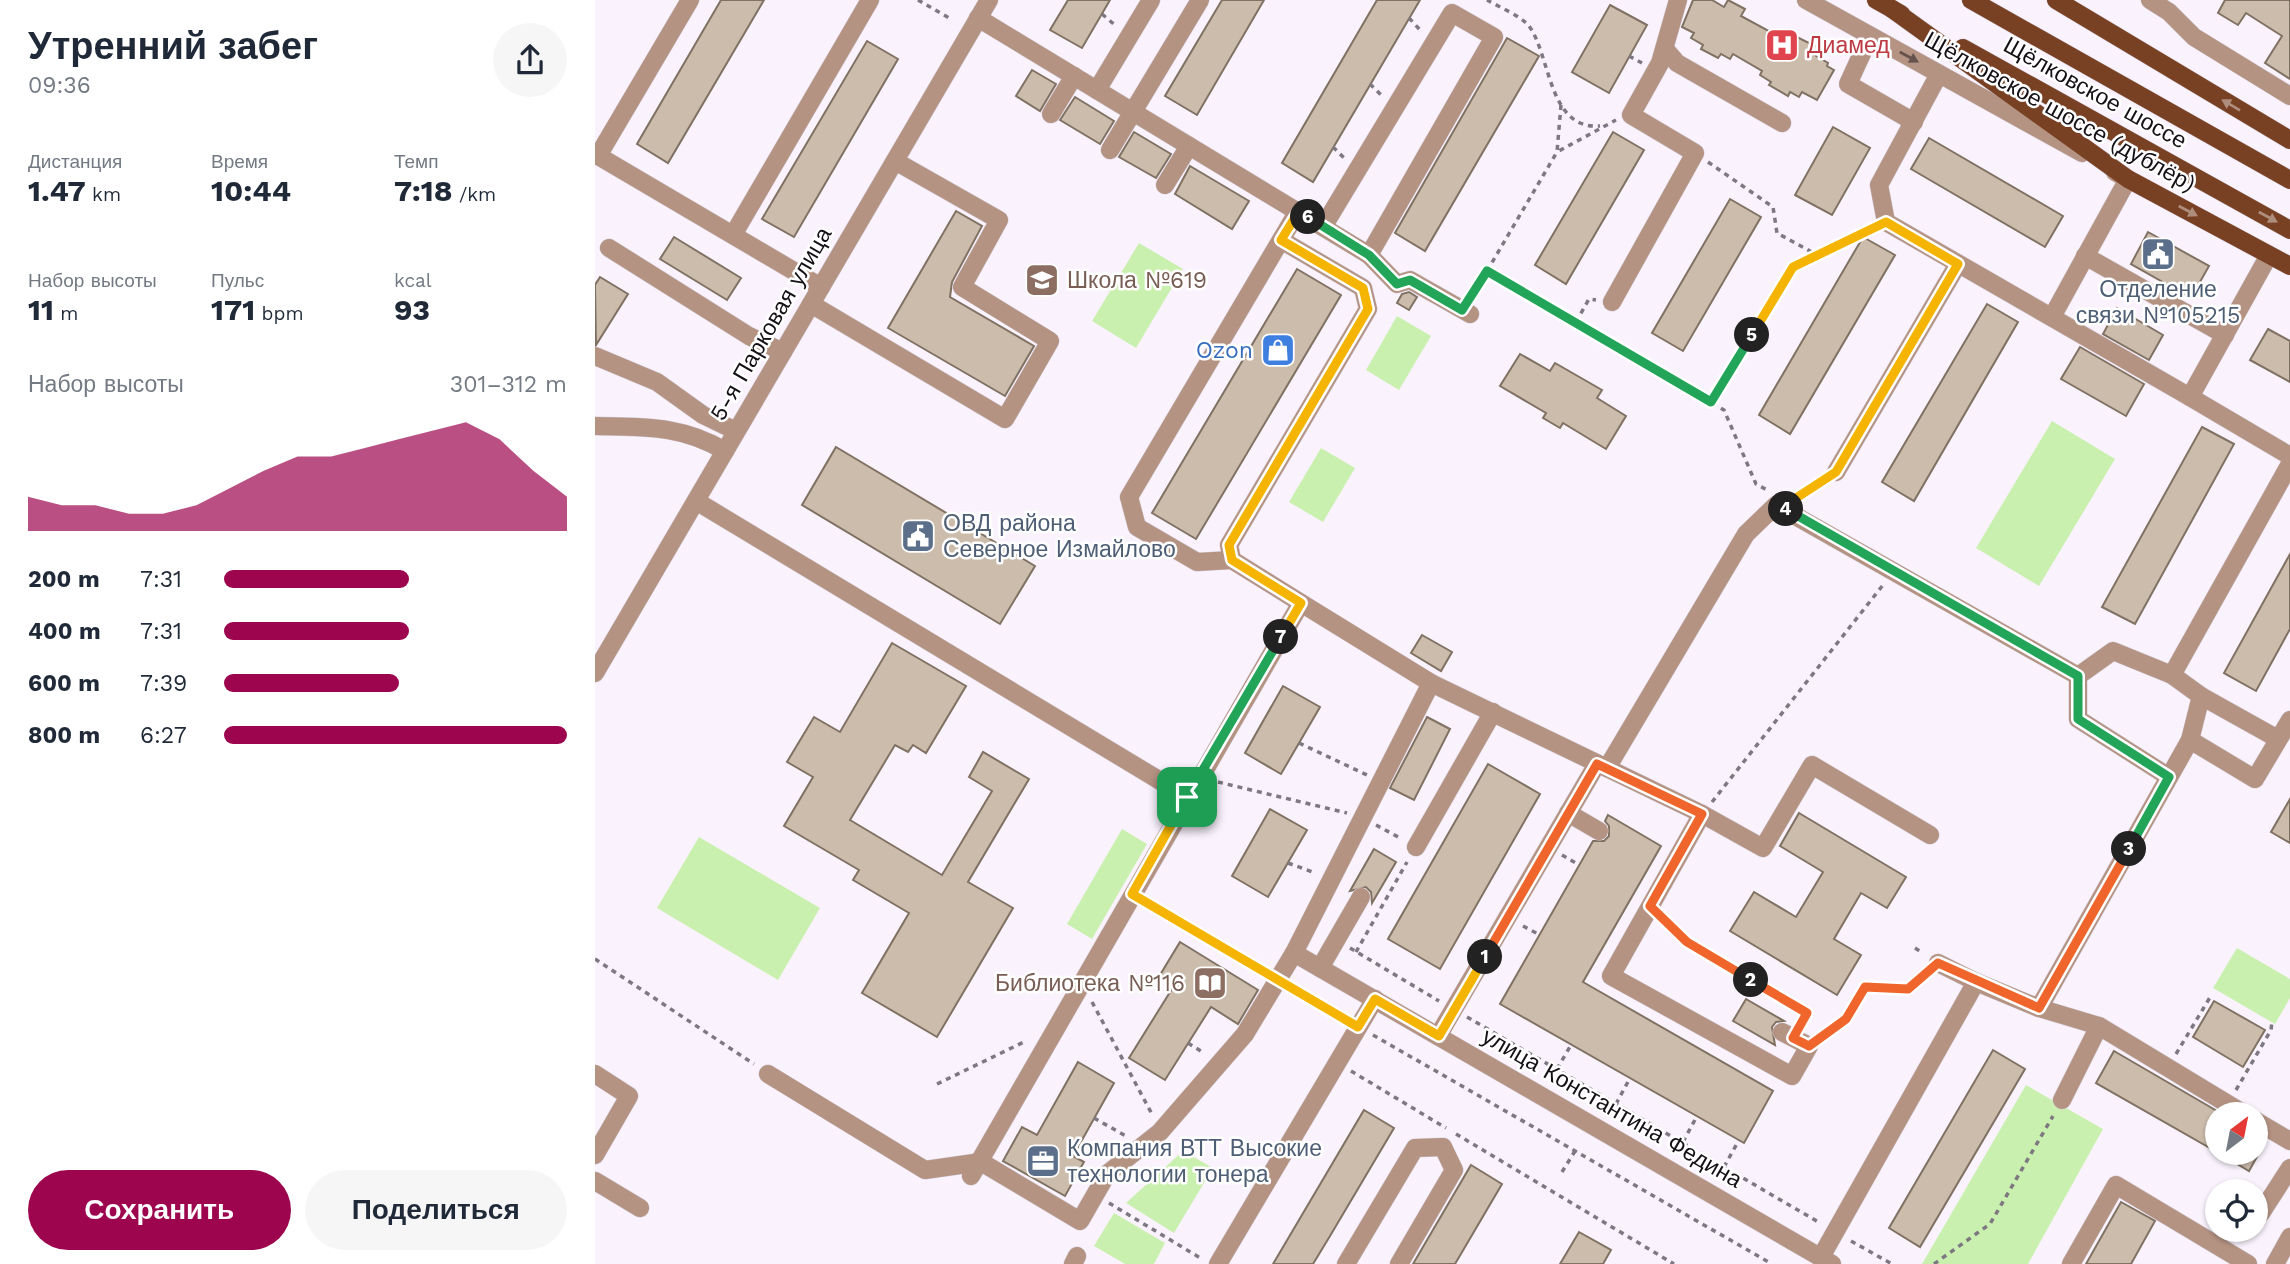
<!DOCTYPE html>
<html lang="ru">
<head>
<meta charset="utf-8">
<style>
	body { margin:0; font-family:"Work Sans",sans-serif; background:#f6f6f7; color:#1f2937; height:100vh; display:flex; flex-direction:column; font-size:26px; white-space:nowrap }
	* { box-sizing:border-box; margin:0 }
	p { font-size:23px; color:#747a83 }
	.icon { flex:none; width:38px; height:38px; fill:none; stroke:currentColor; stroke-width:2; stroke-linecap:round; stroke-linejoin:round }
	.map { position:relative; flex:1; overflow:hidden }
	.details { display:flex; flex-direction:column; background:#fff; width:595px }
	.details>* { flex:none }
	.needle { width:46px; rotate:32deg }
	.controls { position:absolute; left:1610px; top:1102px; display:grid; gap:14px }
	.controls a { display:grid; place-items:center; width:63px; height:63px; border-radius:50%; background:#fff; box-shadow:0 2px 5px #0004; font-size:35px }
	.pin { position:absolute; display:grid; place-items:center; width:60px; height:60px; color:#fff; margin:-30px; border-radius:14px; box-shadow:0 4px 10px #0006 }
	.km { position:absolute; width:35px; height:35px; margin:-18px; border-radius:50%; background:#222; color:#fff; font-size:19px; line-height:35px; text-align:center }
	.round { display:grid; place-items:center; flex:none; width:74px; height:74px; border-radius:37px; background:#f6f6f7 }
	.head { display:flex; align-items:center; justify-content:space-between; height:119px; padding:0 28px }
	h1 { font-size:38px; font-weight:700; line-height:52px }
	.metrics { display:grid; grid-template-columns:repeat(3,1fr); gap:10px; height:119px; padding:7px 28px }
	.metrics div { display:grid; align-content:center }
	.metrics b { font-size:30px; font-weight:700 }
	.metrics small { font-size:19px; font-weight:400 }
	.metrics p { font-size:19px }
	.chart { height:196px; padding:14px 28px }
	.chart p { display:flex; justify-content:space-between }
	.chart svg { width:100%; height:126px; margin-top:7px; fill:#9d064f; opacity:.7 }
	.button { display:flex; gap:14px; margin-top:auto; padding:14px 28px }
	.button a { flex:1; height:80px; border-radius:42px; background:#9d064f; color:#fff; font-size:28px; font-weight:700; line-height:80px; text-align:center }
	.button a+a { background:#f6f6f7; color:#1f2937 }
	ul { padding:0 28px; list-style:none; font-size:23px }
	li { display:grid; grid-template-columns:112px 84px 1fr; align-items:center; height:52px }
	li i { height:18px; border-radius:9px; background:#9d064f }
	main { display:flex; flex:1; min-height:0 }
	.map>svg:first-child { display:block }
</style>
</head>
<body>
<main>
<section class="details">
<div class="head"><div><h1>Утренний забег</h1><p>09:36</p></div><a class="round"><svg class="icon" aria-label="share" viewBox="0 0 24 24"><path d="M12 15V3M7 8l5-5 5 5M5 13v7h14v-7"/></svg></a></div>
<div class="metrics">
<div><p>Дистанция</p><b>1.47<small> km</small></b></div>
<div><p>Время</p><b>10:44</b></div>
<div><p>Темп</p><b>7:18<small> /km</small></b></div>
</div>
<div class="metrics">
<div><p>Набор высоты</p><b>11<small> m</small></b></div>
<div><p>Пульс</p><b>171<small> bpm</small></b></div>
<div><p>kcal</p><b>93</b></div>
</div>
<div class="chart"><p><span>Набор высоты</span>301–312 m</p>
<svg viewBox="0 0 160 44" preserveAspectRatio="none"><path d="M0 44V32L10 35L20 35L30 38L40 38L50 35L60 29L70 23L80 18L90 18L100 15L110 12L120 9L130 6L140 12L150 23L160 32V44z"/></svg>
</div>
<ul>
<li><b>200 m</b>7:31<i style="width:54%"></i></li>
<li><b>400 m</b>7:31<i style="width:54%"></i></li>
<li><b>600 m</b>7:39<i style="width:51%"></i></li>
<li><b>800 m</b>6:27<i style="width:100%"></i></li>
</ul>
<div class="button"><a>Сохранить</a><a>Поделиться</a></div>
</section>
<div class="map">
<svg width="1695" height="1264" viewBox="0 0 1695 1264">
	<rect width="100%" height="100%" fill="#faf3fe"/>
	<g fill="#caf0b0">
		<path d="M544,243L588,269L541,348L497,321Z"/>
		<path d="M802,316L836,336L804,390L771,370Z"/>
		<path d="M1457,421L1520,459L1444,586L1381,548Z"/>
		<path d="M726,448L760,468L728,522L694,502Z"/>
		<path d="M527,829L552,844L497,939L472,924Z"/>
		<path d="M104,837L225,908L183,980L62,908Z"/>
		<path d="M1642,948L1695,979V998L1680,1024L1618,988Z"/>
		<path d="M1431,1085L1508,1129L1433,1264H1327Z"/>
		<path d="M588,1151L618,1168L579,1233L531,1203Z"/>
		<path d="M519,1213L570,1243L559,1264H530L499,1246Z"/>
	</g>
	<g fill="#ccbcac" stroke="#807263" stroke-width="2">
		<path d="M126,0H169L73,163L42,144Z"/>
		<path d="M473,0H515L487,48L455,30Z"/>
		<path d="M627,0H669L602,115L570,96Z"/>
		<path d="M782,0H825L718,182L687,163Z"/>
		<path d="M1098,0H1117L1129,7L1133,0L1150,9L1146,16L1196,43L1200,36L1220,46L1216,53L1233,63L1232,66L1239,70L1222,100L1207,92L1204,97L1195,92L1193,96L1174,85L1176,82L1165,75L1167,71L1138,54L1135,59L1126,54L1123,58L1106,49L1108,45L1096,38L1099,33L1087,27Z"/>
		<path d="M1630,0H1695V79L1670,63L1687,36L1651,13L1643,25L1623,13Z"/>
		<path d="M1015,5L1052,25L1014,93L977,72Z"/>
		<path d="M912,38L944,56L830,251L800,233Z"/>
		<path d="M272,41L303,59L199,237L167,219Z"/>
		<path d="M437,70L461,84L445,111L421,96Z"/>
		<path d="M480,97L519,121L505,144L465,120Z"/>
		<path d="M1238,127L1275,148L1237,215L1200,195Z"/>
		<path d="M539,132L576,154L561,178L524,157Z"/>
		<path d="M1018,132L1049,150L971,284L940,265Z"/>
		<path d="M1334,138L1468,216L1450,247L1316,169Z"/>
		<path d="M595,166L654,201L637,229L580,194Z"/>
		<path d="M1135,199L1166,217L1088,351L1057,333Z"/>
		<path d="M361,211L387,226L357,282L355,297L439,346L410,396L293,328Z"/>
		<path d="M1553,232L1614,266L1596,298L1536,264Z"/>
		<path d="M79,237L146,278L132,300L65,259Z"/>
		<path d="M1268,237L1300,255L1195,434L1164,415Z"/>
		<path d="M702,269L746,295L601,539L557,513Z"/>
		<path d="M5,277L33,294L1,345L0,285Z"/>
		<path d="M814,292L822,297L814,310L802,303L807,294Z"/>
		<path d="M1392,304L1423,322L1319,501L1287,482Z"/>
		<path d="M1522,308L1568,335L1554,360L1508,334Z"/>
		<path d="M1673,329L1695,341V382L1655,360Z"/>
		<path d="M1485,347L1549,384L1531,416L1466,379Z"/>
		<path d="M925,354L955,371L960,363L1007,390L1002,398L1031,416L1011,449L968,423L965,428L948,418L951,413L905,386Z"/>
		<path d="M1607,427L1639,444L1540,624L1507,607Z"/>
		<path d="M241,447L440,566L405,624L207,505Z"/>
		<path d="M1695,554V629L1661,691L1629,673Z"/>
		<path d="M827,635L857,652L846,671L816,653Z"/>
		<path d="M297,643L371,686L331,753L318,745L313,752L300,745L255,820L347,875L397,791L374,777L388,752L434,779L373,882L418,908L342,1037L267,993L314,913L258,880L264,870L189,826L218,777L192,762L219,717L245,732Z"/>
		<path d="M688,686L725,707L686,774L650,753Z"/>
		<path d="M832,717L855,729L819,800L795,788Z"/>
		<path d="M893,764L945,794L845,969L793,939Z"/>
		<path d="M1695,799V843L1676,832Z"/>
		<path d="M675,809L712,830L673,897L637,876Z"/>
		<path d="M1204,813L1311,877L1292,908L1266,893L1239,939L1266,955L1242,995L1135,931L1159,892L1201,917L1228,872L1185,846Z"/>
		<path d="M1013,815L1066,846L988,982L1178,1091L1149,1143L905,1004L998,841H1009L1014,836V826L1010,821Z"/>
		<path d="M779,849L801,862L777,903L776,892L771,887L755,891Z"/>
		<path d="M585,942L663,990L643,1024L616,1007L570,1080L534,1058L580,984L565,975Z"/>
		<path d="M1151,999L1189,1021L1181,1022L1177,1027L1180,1045L1138,1021Z"/>
		<path d="M1619,1001L1670,1030L1648,1067L1598,1037Z"/>
		<path d="M1398,1050L1430,1069L1325,1247L1294,1228Z"/>
		<path d="M1519,1051L1622,1111V1152L1501,1083Z"/>
		<path d="M483,1062L519,1083L478,1156L489,1162L470,1196L408,1161L427,1127L442,1135Z"/>
		<path d="M769,1110L799,1128L735,1236L718,1264H678Z"/>
		<path d="M1624,1153H1664L1654,1171Z"/>
		<path d="M876,1165L907,1184L860,1264H818Z"/>
		<path d="M1526,1202L1560,1221L1536,1264H1491Z"/>
		<path d="M984,1232L1016,1250L1008,1264H965Z"/>
	</g>
	<g fill="none" stroke-linecap="round" stroke-linejoin="round">
		<g stroke="#d5cfd9" stroke-width="19">
			<g id="minor">
				<path d="M1211,0L1487,153"/>
				<path d="M1555,0L1574,12L1599,37L1695,96"/>
				<path d="M383,18L774,255L802,284L815,280L875,314"/>
				<path d="M1275,36L1253,84L1319,122"/>
				<path d="M1070,49L1082,63L1187,123"/>
				<path d="M1344,74L1284,185L1291,222L1595,397"/>
				<path d="M502,90L556,0"/>
				<path d="M456,114L479,76"/>
				<path d="M515,150L605,0"/>
				<path d="M0,154L226,287"/>
				<path d="M3,156L95,0"/>
				<path d="M570,185L594,146"/>
				<path d="M703,211L534,497L542,527L602,562L637,560L706,603"/>
				<path d="M728,227L857,13L899,37L774,255"/>
				<path d="M138,235L275,0"/>
				<path d="M14,248L154,336L188,352"/>
				<path d="M1674,255L1595,397L1695,456"/>
				<path d="M1490,256L1630,335"/>
				<path d="M1017,302L1100,153L1036,115L1065,63L1083,0"/>
				<path d="M216,304L410,419L455,341L367,287L404,220L300,161"/>
				<path d="M1457,317L1533,179L1520,172"/>
				<path d="M0,356L62,382L108,415L141,431"/>
				<path d="M0,426C49,427 87,425 130,451"/>
				<path d="M1241,472L1363,264"/>
				<path d="M101,501L592,797"/>
				<path d="M637,560L634,545L773,309L768,288L686,240"/>
				<path d="M0,673L394,0"/>
				<path d="M1577,675L1695,464"/>
				<path d="M1595,740L1660,779L1695,720"/>
				<path d="M1012,768L1151,534L1181,505L1483,676"/>
				<path d="M1574,777L1483,719V676L1518,651L1577,675L1606,696L1683,739"/>
				<path d="M973,813L1004,831"/>
				<path d="M1107,814L1016,976L1197,1076L1214,1046L1187,1032"/>
				<path d="M821,847L898,712"/>
				<path d="M699,953L1237,1264"/>
				<path d="M1343,963L1381,982"/>
				<path d="M725,968L766,897"/>
				<path d="M1444,1008L1595,740L1606,696"/>
				<path d="M843,1036L1002,764"/>
				<path d="M0,1074L34,1096L0,1155"/>
				<path d="M173,1074L330,1170L386,1162L485,1221L512,1174L565,1132L650,1034L699,953L836,683"/>
				<path d="M1467,1100L1504,1026"/>
				<path d="M1661,1121L1695,1141"/>
				<path d="M376,1176L706,603L836,683L1107,814L1168,848L1217,765L1335,835"/>
				<path d="M0,1181L45,1208"/>
				<path d="M1666,1213L1695,1168"/>
				<path d="M1226,1257L1381,982L1444,1008L1504,1026L1651,1115"/>
				<path d="M478,1264L482,1256"/>
				<path d="M623,1264L780,999"/>
				<path d="M751,1264L820,1148L848,1147L859,1170L804,1264"/>
				<path d="M1476,1264L1521,1185L1653,1264"/>
				<path d="M1680,1264L1695,1237"/>
			</g>
		</g>
		<g stroke="#d5cfd9" stroke-width="19">
			<g id="major">
				<path d="M1281,0L1306,14"/>
				<path d="M1376,0L1695,180"/>
				<path d="M1461,0L1695,140"/>
				<path d="M1297,9L1533,179L1695,266"/>
				<path d="M1368,48L1695,230"/>
			</g>
		</g>
		<g stroke="#7e7981" stroke-width="3.5" stroke-dasharray="5 5" stroke-linecap="butt">
			<path d="M323,0L356,19"/>
			<path d="M892,0C904,7 926,16 934,26C956,56 953,130 1005,126"/>
			<path d="M507,14L521,26"/>
			<path d="M814,18L827,32"/>
			<path d="M1034,56L1047,63"/>
			<path d="M775,84L786,95"/>
			<path d="M966,105L962,152L1021,120"/>
			<path d="M738,147L749,158"/>
			<path d="M1113,162L1178,207L1182,233L1224,256L1275,230"/>
			<path d="M892,271L962,152"/>
			<path d="M876,295L892,271L1129,410L1161,484L1174,491"/>
			<path d="M981,322L994,299L1001,300"/>
			<path d="M1117,402L1198,267L1224,256"/>
			<path d="M1203,497L1226,482"/>
			<path d="M704,743L772,775"/>
			<path d="M623,782L752,813"/>
			<path d="M1117,802L1288,585"/>
			<path d="M781,825L805,838"/>
			<path d="M967,855L984,865"/>
			<path d="M693,863L720,873"/>
			<path d="M551,903L668,972"/>
			<path d="M1067,918L1092,942L1212,1013L1206,1023"/>
			<path d="M928,926L945,935"/>
			<path d="M755,948L844,1001"/>
			<path d="M1320,948L1328,953"/>
			<path d="M761,952L812,862"/>
			<path d="M0,959L159,1064"/>
			<path d="M696,988L750,1019"/>
			<path d="M497,1002L558,1116"/>
			<path d="M872,1017L1225,1223"/>
			<path d="M778,1035L1177,1264"/>
			<path d="M1227,1037L1251,1019L1270,987L1313,989L1330,974"/>
			<path d="M593,1043L609,1053"/>
			<path d="M1581,1054L1617,994"/>
			<path d="M962,1069L976,1045"/>
			<path d="M756,1071L851,1128"/>
			<path d="M342,1084L431,1041"/>
			<path d="M1641,1090L1676,1030L1677,1021"/>
			<path d="M1021,1104L1035,1078"/>
			<path d="M499,1118L531,1136"/>
			<path d="M861,1134L1079,1264"/>
			<path d="M1088,1142L1102,1116"/>
			<path d="M1129,1167L1144,1140"/>
			<path d="M967,1172L980,1151"/>
			<path d="M514,1203L607,1259"/>
			<path d="M1256,1241L1297,1264"/>
			<path d="M1339,1264L1395,1224L1458,1116"/>
		</g>
		<use href="#minor" stroke="#b59383" stroke-width="18"/>
		<use href="#major" stroke="#794124" stroke-width="18"/>
	</g>
	<defs><path id="oneway-solid" d="M-6-.8H1V-3.2L6.5 0L1 3.2V.8H-6Z" transform="scale(1.75)"/></defs>
	<use fill="#64524c" href="#oneway-solid" transform="translate(1314 57) rotate(29)"/>
	<g fill="#af8d7c">
		<use href="#oneway-solid" transform="translate(1636 105) rotate(-149)"/>
		<use href="#oneway-solid" transform="translate(1593 211) rotate(28)"/>
		<use href="#oneway-solid" transform="translate(1673 217) rotate(29)"/>
	</g>
	<g fill="none" stroke-linecap="round" stroke-linejoin="round">
		<g stroke="#fff" stroke-width="14">
			<path id="split-1" d="M592,797L537,894L763,1027L780,999L844,1036L890,957"/>
		</g>
		<g stroke="#fff" stroke-width="14">
			<path id="split-2" d="M890,957L1002,764L1107,814L1055,906L1092,942L1156,980"/>
		</g>
		<g stroke="#fff" stroke-width="14">
			<path id="split-3" d="M1156,980L1212,1013L1198,1038L1214,1046L1251,1019L1270,987L1313,989L1343,963L1444,1008L1534,849"/>
		</g>
		<g stroke="#fff" stroke-width="14">
			<path id="split-4" d="M1191,509L1483,676V719L1574,777L1534,849"/>
		</g>
		<g stroke="#fff" stroke-width="14">
			<path id="split-5" d="M1157,335L1198,267L1291,222L1363,264L1241,472L1195,502L1191,509"/>
		</g>
		<g stroke="#fff" stroke-width="14">
			<path id="split-6" d="M713,217L774,255L802,284L815,280L867,310L892,271L1116,402L1157,335"/>
		</g>
		<g stroke="#fff" stroke-width="14">
			<path id="split-7" d="M686,637L706,603L637,560L634,545L773,309L768,288L686,240L704,211L713,217"/>
		</g>
		<g stroke="#fff" stroke-width="14">
			<path id="split-8" d="M592,797L686,637"/>
		</g>
		<use href="#split-1" stroke="#f5b400" stroke-width="9"/>
		<use href="#split-2" stroke="#f0652b" stroke-width="9"/>
		<use href="#split-3" stroke="#f0652b" stroke-width="9"/>
		<use href="#split-4" stroke="#22a559" stroke-width="9"/>
		<use href="#split-5" stroke="#f5b400" stroke-width="9"/>
		<use href="#split-6" stroke="#22a559" stroke-width="9"/>
		<use href="#split-7" stroke="#f5b400" stroke-width="9"/>
		<use href="#split-8" stroke="#22a559" stroke-width="9"/>
	</g>
	<defs>
		<g id="hospital-square" transform="scale(1.75)"><rect x="-9" y="-9" width="18" height="18" rx="4" fill="#e0444e" stroke="#fff"/><path d="M-5-5h3v3.5h4V-5h3V5h-3V1.5h-4V5h-3Z" fill="#fff"/></g>
		<g id="civic-square" transform="scale(1.75)"><rect x="-9" y="-9" width="18" height="18" rx="4" fill="#5c6f8a" stroke="#fff"/><path d="M-.6-6.5H3V-4.5H.6V-3L4-1V1h2V6H-6V1h2V-1L-.6-3ZM-1.2 2.5V6h2.4V2.5Z" fill="#fff"/></g>
		<g id="school-square" transform="scale(1.75)"><rect x="-9" y="-9" width="18" height="18" rx="4" fill="#8d6e63" stroke="#fff"/><path d="M0-5L7-2L0 1L-7-2ZM-4 1L0 2.5L4 1V4Q0 6-4 4Z" fill="#fff"/></g>
		<g id="shop-square" transform="scale(1.75)"><rect x="-9" y="-9" width="18" height="18" rx="4" fill="#3f7fe0" stroke="#fff"/><path d="M-5-2.5h2.3a2.7 3.5 0 0 1 5.4 0H5L5.5 6h-11ZM-1.5-2.5h3a1.5 2.3 0 0 0-3 0Z" fill="#fff"/></g>
		<g id="library-square" transform="scale(1.75)"><rect x="-9" y="-9" width="18" height="18" rx="4" fill="#8d6e63" stroke="#fff"/><path d="M-6-4Q-3-5.5-.7-3.5V5Q-3 3-6 4ZM6-4Q3-5.5 .7-3.5V5Q3 3 6 4Z" fill="#fff"/></g>
		<g id="office-square" transform="scale(1.75)"><rect x="-9" y="-9" width="18" height="18" rx="4" fill="#5c6f8a" stroke="#fff"/><path d="M-6-3h4V-5.5h4V-3h4V5H-6ZM-1-4.5V-3h2v-1.5ZM-6 0V1H6V0Z" fill="#fff"/></g>
	</defs>
	<g fill-rule="evenodd">
		<use href="#hospital-square" x="1187" y="45"/>
		<use href="#civic-square" x="1563" y="254"/>
		<use href="#school-square" x="447" y="280"/>
		<use href="#shop-square" x="683" y="350"/>
		<use href="#civic-square" x="323" y="536"/>
		<use href="#library-square" x="615" y="983"/>
		<use href="#office-square" x="448" y="1161"/>
	</g>
	<g text-anchor="middle" dominant-baseline="central" stroke-width="5" stroke-linejoin="round" paint-order="stroke">
		<g font-size="23" fill="#be3a42" stroke="#fff" text-anchor="start">
			<text x="1212" y="45">Диамед</text>
		</g>
		<g font-size="23" fill="#141016" stroke="#fff">
			<text transform="translate(1500 93) rotate(29)">Щёлковское шоссе</text>
			<text transform="translate(1465 112) rotate(29)">Щёлковское шоссе (дублёр)</text>
			<text transform="translate(176 324) rotate(-60)">5-я Парковая улица</text>
			<text transform="translate(1017 1108) rotate(30)">улица Константина Федина</text>
		</g>
		<g font-size="23" fill="#785e54" stroke="#fff" text-anchor="start">
			<text x="472" y="280">Школа №619</text>
			<text x="590" y="983" text-anchor="end">Библиотека №116</text>
		</g>
		<g font-size="23" fill="#4e5e75" stroke="#fff" text-anchor="start">
			<text x="1563" y="289" text-anchor="middle">Отделение<tspan x="1563" dy="26">связи №105215</tspan></text>
			<text x="348" y="523">ОВД района<tspan x="348" dy="26">Северное Измайлово</tspan></text>
			<text x="472" y="1148">Компания ВТТ Высокие<tspan x="472" dy="26">технологии тонера</tspan></text>
		</g>
		<g font-size="23" fill="#366cbe" stroke="#fff" text-anchor="end">
			<text x="658" y="350">Ozon</text>
		</g>
	</g>
</svg>
<div class="controls">
<a><svg class="needle" viewBox="-14 -14 28 28"><path d="M0-13l5 13h-10z" fill="#e53935"/><path d="M0 13l5-13h-10z" fill="#747a83"/></svg></a>
<a><svg class="icon" aria-label="locate" viewBox="0 0 24 24"><circle cx="12" cy="12" r="6"/><path d="M12 2v4M12 18v4M2 12h4M18 12h4"/></svg></a>
</div>
<div class="pin" style="left:592px;top:797px;background:#1e9e55"><svg class="icon" aria-label="arrive" viewBox="0 0 24 24"><path d="M6 21V4h12l-3 4 3 4H6"/></svg></div>
<b class="km" style="left:890px;top:957px">1</b>
<b class="km" style="left:1156px;top:980px">2</b>
<b class="km" style="left:1534px;top:849px">3</b>
<b class="km" style="left:1191px;top:509px">4</b>
<b class="km" style="left:1157px;top:335px">5</b>
<b class="km" style="left:713px;top:217px">6</b>
<b class="km" style="left:686px;top:637px">7</b>
</div>
</main>
</body>
</html>
